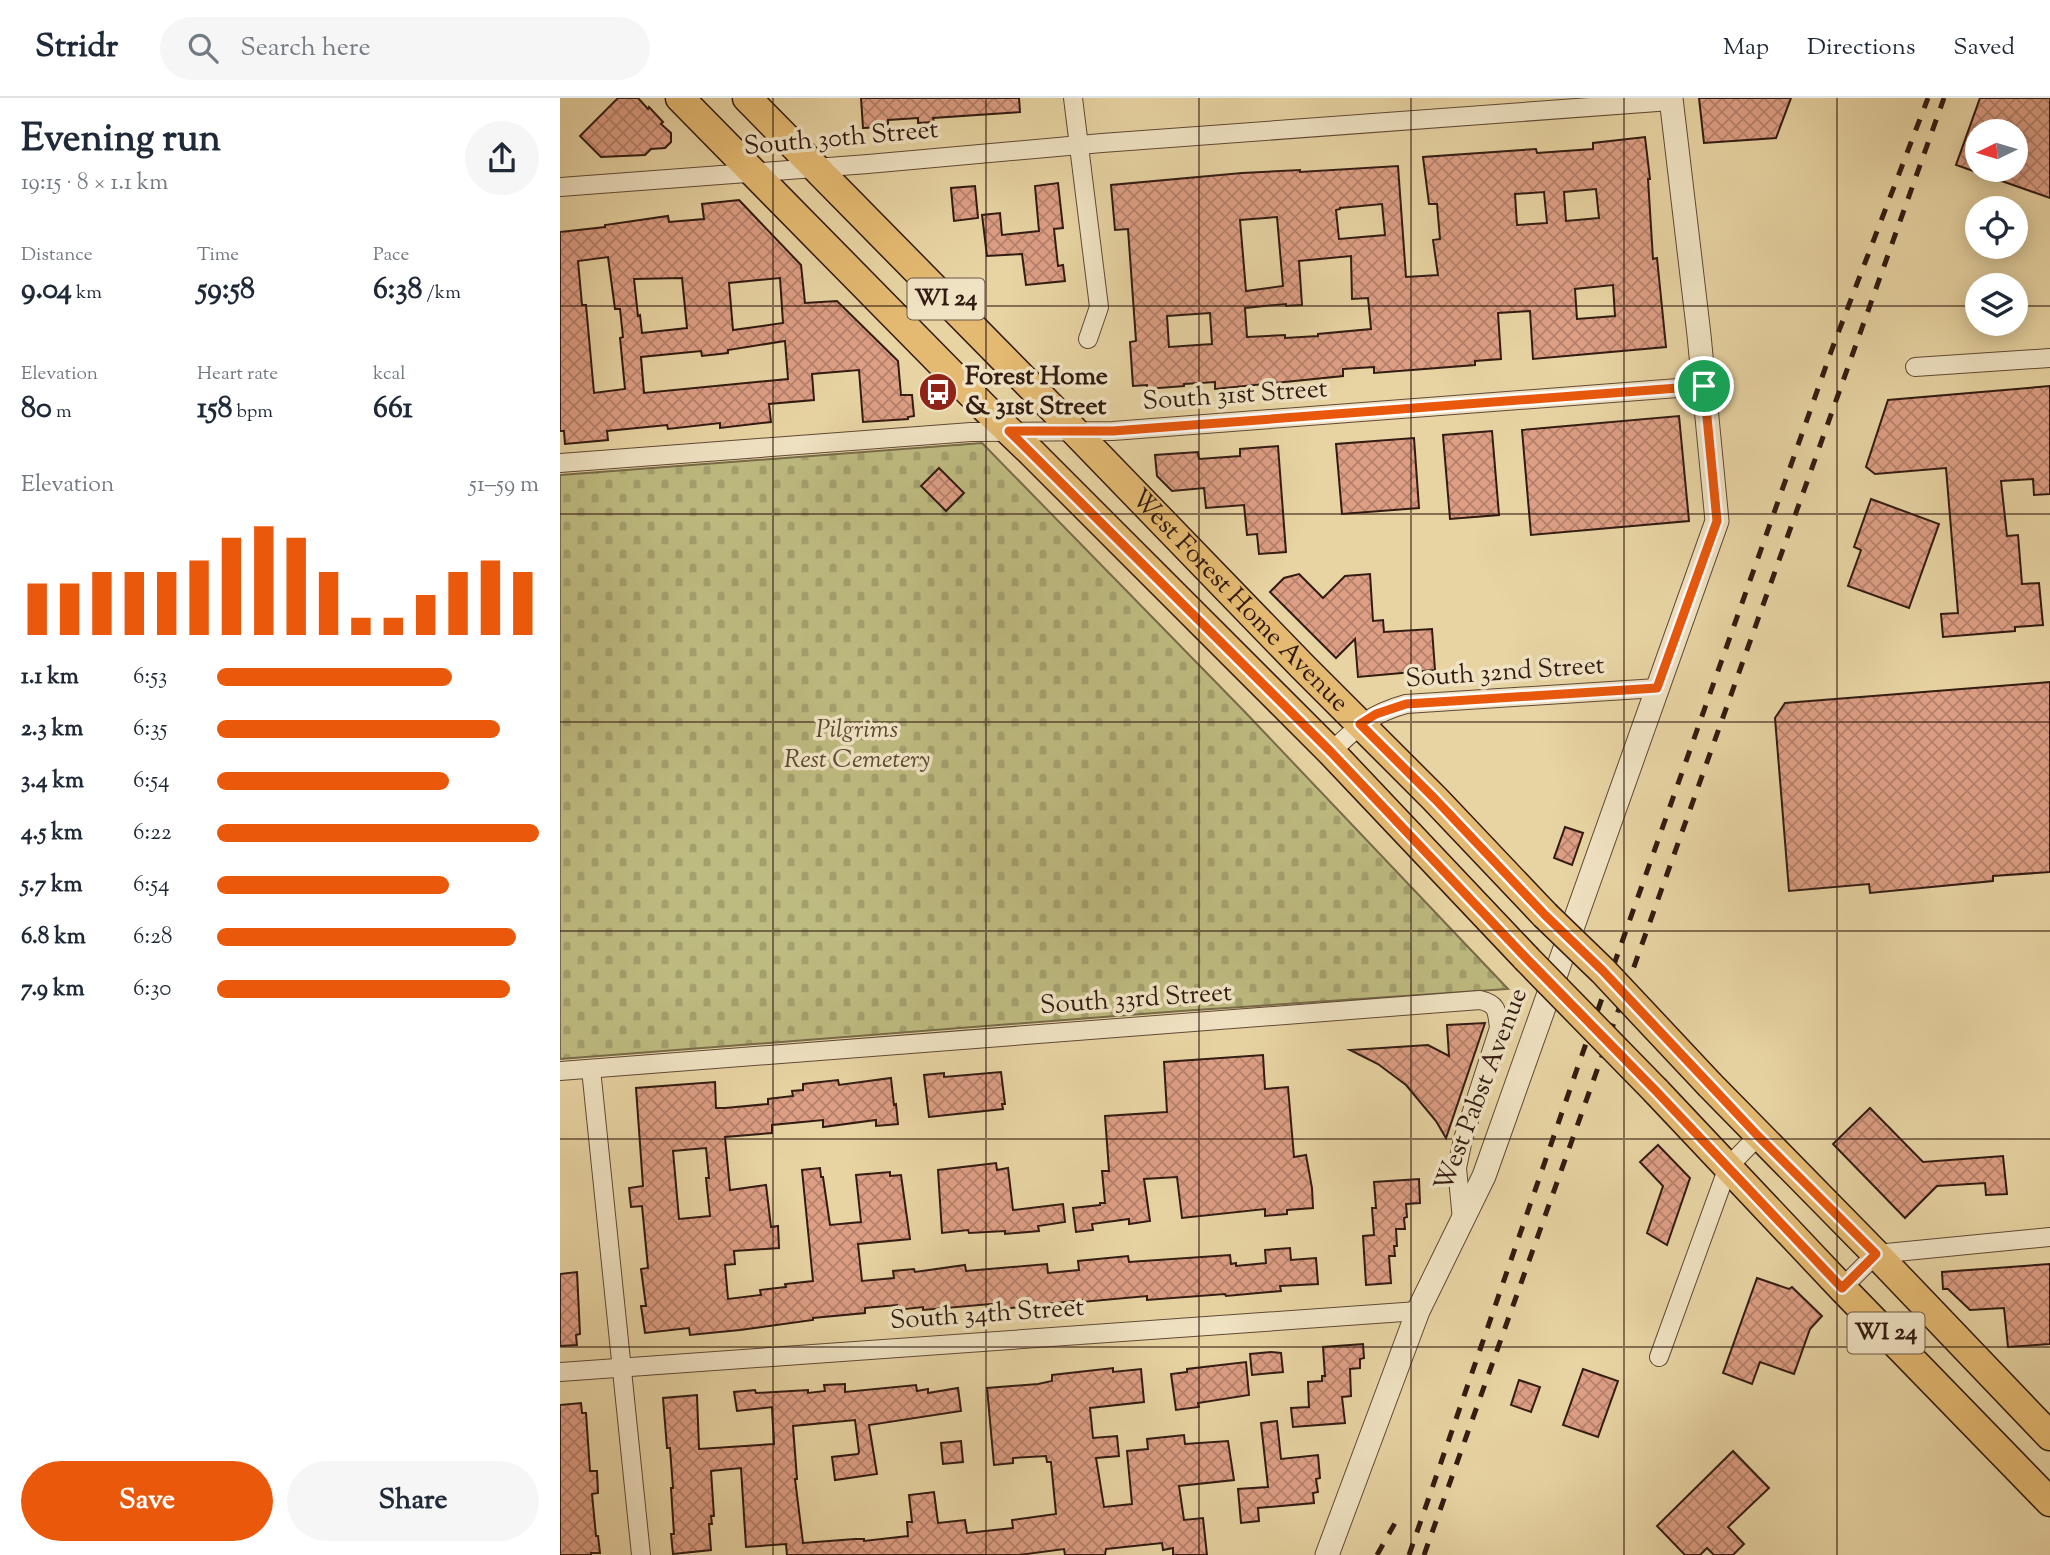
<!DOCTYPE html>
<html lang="en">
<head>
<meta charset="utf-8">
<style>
	body { margin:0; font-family:"Sorts Mill Goudy",serif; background:#f6f6f7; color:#1f2937; height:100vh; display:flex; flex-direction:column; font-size:26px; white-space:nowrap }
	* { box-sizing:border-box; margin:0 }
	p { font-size:23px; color:#747a83 }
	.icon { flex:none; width:38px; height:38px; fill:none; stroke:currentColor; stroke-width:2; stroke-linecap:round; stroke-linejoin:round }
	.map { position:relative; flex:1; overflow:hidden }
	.drawer { display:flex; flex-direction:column; background:#fff; width:560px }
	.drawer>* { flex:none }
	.needle { width:46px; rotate:265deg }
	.buttons { position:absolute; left:1405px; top:21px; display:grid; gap:14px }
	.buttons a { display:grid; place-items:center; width:63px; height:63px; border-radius:50%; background:#fff; box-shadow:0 4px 18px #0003; font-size:35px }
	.pin { position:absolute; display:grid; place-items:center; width:60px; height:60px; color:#fff; margin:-30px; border:4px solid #fff; border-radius:50%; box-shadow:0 2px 7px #0007 }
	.round { display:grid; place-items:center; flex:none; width:74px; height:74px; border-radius:37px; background:#f6f6f7 }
	.overview { display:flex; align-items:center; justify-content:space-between; height:119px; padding:0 21px }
	h1 { font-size:38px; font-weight:700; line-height:52px }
	.figures { display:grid; grid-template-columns:repeat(3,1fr); gap:10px; height:119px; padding:7px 21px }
	.figures div { display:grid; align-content:center }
	.figures b { font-size:30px; font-weight:700 }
	.figures small { font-size:19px; font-weight:400 }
	.figures p { font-size:19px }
	.chart { height:196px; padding:14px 21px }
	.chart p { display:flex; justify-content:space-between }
	.chart svg { width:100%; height:126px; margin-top:7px; stroke:#ea580c; stroke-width:6 }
	.primary-button { display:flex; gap:14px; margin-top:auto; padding:14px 21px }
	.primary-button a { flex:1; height:80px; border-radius:42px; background:#ea580c; color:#fff; font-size:28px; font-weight:700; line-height:80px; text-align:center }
	.primary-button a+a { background:#f6f6f7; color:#1f2937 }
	ul { padding:0 21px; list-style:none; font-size:23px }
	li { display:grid; grid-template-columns:112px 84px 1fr; align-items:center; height:52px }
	li i { height:18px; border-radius:9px; background:#ea580c }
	header { display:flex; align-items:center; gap:42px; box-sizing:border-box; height:98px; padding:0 35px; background:#fff; border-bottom:2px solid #e0e1e3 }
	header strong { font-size:33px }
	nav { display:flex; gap:38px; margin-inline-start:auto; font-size:24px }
	.search { width:490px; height:63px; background:#f6f6f7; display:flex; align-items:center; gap:18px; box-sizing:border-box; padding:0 24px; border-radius:38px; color:#747a83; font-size:26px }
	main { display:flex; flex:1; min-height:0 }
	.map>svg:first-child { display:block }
</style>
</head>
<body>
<header>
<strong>Stridr</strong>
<div class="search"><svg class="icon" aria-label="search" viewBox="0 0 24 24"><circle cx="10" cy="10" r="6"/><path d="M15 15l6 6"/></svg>Search here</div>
<nav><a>Map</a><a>Directions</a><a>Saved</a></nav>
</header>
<main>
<section class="drawer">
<div class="overview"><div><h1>Evening run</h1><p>19:15 · 8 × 1.1 km</p></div><a class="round"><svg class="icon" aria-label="share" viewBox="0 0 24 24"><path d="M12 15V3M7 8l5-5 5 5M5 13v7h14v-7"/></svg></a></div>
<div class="figures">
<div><p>Distance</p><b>9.04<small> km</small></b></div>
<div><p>Time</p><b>59:58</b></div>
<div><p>Pace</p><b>6:38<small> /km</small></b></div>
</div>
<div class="figures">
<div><p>Elevation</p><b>80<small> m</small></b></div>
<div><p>Heart rate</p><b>158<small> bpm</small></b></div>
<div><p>kcal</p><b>661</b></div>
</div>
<div class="chart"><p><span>Elevation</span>51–59 m</p>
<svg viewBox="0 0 160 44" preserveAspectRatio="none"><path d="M5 44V26M15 44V26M25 44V22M35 44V22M45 44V22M55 44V18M65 44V10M75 44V6M85 44V10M95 44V22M105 44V38M115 44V38M125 44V30M135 44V22M145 44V18M155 44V22"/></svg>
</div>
<ul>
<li><b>1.1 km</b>6:53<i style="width:73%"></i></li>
<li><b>2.3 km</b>6:35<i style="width:88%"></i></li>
<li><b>3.4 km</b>6:54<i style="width:72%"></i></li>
<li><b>4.5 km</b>6:22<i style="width:100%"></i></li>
<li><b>5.7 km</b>6:54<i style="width:72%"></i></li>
<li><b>6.8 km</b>6:28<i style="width:93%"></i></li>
<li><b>7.9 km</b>6:30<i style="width:91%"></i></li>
</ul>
<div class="primary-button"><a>Save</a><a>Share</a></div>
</section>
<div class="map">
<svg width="1490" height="1457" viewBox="0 0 1490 1457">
	<defs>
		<pattern id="cemetery-stones" width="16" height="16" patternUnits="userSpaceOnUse" patternTransform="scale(1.75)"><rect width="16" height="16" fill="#bebb80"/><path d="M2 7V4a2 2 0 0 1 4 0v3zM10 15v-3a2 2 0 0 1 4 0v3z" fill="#a4a06e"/></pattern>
		<pattern id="building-cross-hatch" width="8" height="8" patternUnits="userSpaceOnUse" patternTransform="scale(1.75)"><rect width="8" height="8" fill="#de9f85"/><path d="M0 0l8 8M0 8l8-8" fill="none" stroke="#b5816b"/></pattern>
	</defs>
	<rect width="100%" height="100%" fill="#e8d4a3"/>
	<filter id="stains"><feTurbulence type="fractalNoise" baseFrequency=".00286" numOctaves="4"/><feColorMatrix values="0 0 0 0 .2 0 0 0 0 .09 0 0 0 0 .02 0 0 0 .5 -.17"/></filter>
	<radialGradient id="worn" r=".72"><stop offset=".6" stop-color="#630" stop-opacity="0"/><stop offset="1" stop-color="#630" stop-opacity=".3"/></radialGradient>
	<path fill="url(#cemetery-stones)" stroke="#786b49" stroke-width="2" d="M422,345L684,613L948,891L621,913L0,961V377Z"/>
	<g fill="url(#building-cross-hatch)" stroke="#321b12" stroke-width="2" fill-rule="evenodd">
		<path d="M58,0H78L88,11L89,9L103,24L101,26L111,35V44L105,50L91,51L85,57L41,59L20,38Z"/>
		<path d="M301,0H459L460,14L373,20L374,24L358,25V20L328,22V29L303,30Z"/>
		<path d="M1139,0H1231L1216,40L1144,45Z"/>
		<path d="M1420,0H1490V100L1396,67ZM1418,33H1456V72H1418Z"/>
		<path d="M1085,39L1090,81H1088L1093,161L1097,160L1106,249L973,261L970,213L938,215L941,261L915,263V267L814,275V269L783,271V278L655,291V284L624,286V288L587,291V287L573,288L570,244L576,243L568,131L555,132L551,87L682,75L740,72V74L838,68L846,179L878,177L873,142L880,141L877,106H869L863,59L976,51L977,55L1033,51V45ZM1036,91L1039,120L1006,123L1004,94ZM984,94L987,125L957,127L955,96ZM822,106L825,137L779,141L776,112L780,111V110ZM717,119L723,188L686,193L680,122ZM791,158L792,201L808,200L811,231L758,236V238L725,240V237L687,239L685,210L726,206V208L742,207L739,163ZM1053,187L1055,218L1017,221L1015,191ZM650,215L652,246L609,249L607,218Z"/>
		<path d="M498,85L503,130L494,131L498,168L503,167L505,183L466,187L462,156L427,158L422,117L440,115L442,137L479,133L475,88Z"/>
		<path d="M415,88L418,120L394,123L391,90Z"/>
		<path d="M179,102L241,167L245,205L277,203L338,263L341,297H352L354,318L348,319V321L303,324L299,272L252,276L254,302L209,306L211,324L160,330V325L108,331L107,327L47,333L48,342L5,346L4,333H0V134L45,129V127L108,118L109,124L144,121L142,106ZM48,159L55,211H60L63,239L60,240L65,291L34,295L26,207H22L18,163ZM122,180L127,230L82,235L80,217L78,218L74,181ZM220,180L223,225L173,232L169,185ZM225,243L228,281L84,295L81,259L141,253L142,258L168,255V252Z"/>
		<path d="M1490,288V396L1474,397L1473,381L1441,383L1447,438L1458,437L1462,486L1479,485L1483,527L1455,529V533L1383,539L1381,516L1398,515L1386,370L1315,376L1306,369L1328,302Z"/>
		<path d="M1119,318L1129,423L971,437L962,332Z"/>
		<path d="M932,333L939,417L890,421L883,337Z"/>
		<path d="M854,340L859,410L782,416L776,346Z"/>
		<path d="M718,348L726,454L699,456L697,436L687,437L684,407L646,410L644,390L612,393L597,378L595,357L638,354L639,361L680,358V351Z"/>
		<path d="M379,370L404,395L386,413L361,388Z"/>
		<path d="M1311,401L1379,426L1349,510L1288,488L1301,452L1294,449Z"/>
		<path d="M739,476L763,500L785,478L810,476L813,523L823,522L824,534L872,531L875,572L798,579L795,541L776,560L710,494L724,480Z"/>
		<path d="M1490,584V774L1433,778V783L1310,795L1309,786L1229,793L1215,620L1225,605Z"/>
		<path d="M1005,729L1023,735L1012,767L994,760Z"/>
		<path d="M925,925L886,1040L876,1023L846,987L818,966L790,952L868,947L889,958L887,927Z"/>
		<path d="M703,957L705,991L728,989L734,1059L746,1057L752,1090L753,1110L727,1112V1116L705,1118V1111L622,1120L617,1079L584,1081L590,1123L569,1126V1121L532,1126L533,1132L516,1134L513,1110L540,1107V1105H545L542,1073H549L545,1018L607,1014L604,964Z"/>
		<path d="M441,974L445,1006H442L443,1011L369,1019L364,977L384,975V979Z"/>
		<path d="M331,980L334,1007L336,1006L338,1026L316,1028V1022L263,1029V1022L212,1027V1035L165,1039L170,1092L206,1087L211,1129L218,1128L219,1150L174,1153L175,1166L165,1167L168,1201L201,1197L200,1192L226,1189L225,1186L253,1183L242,1072L260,1070L261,1079H263L270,1127L301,1124L296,1077L330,1074V1078L341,1077L350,1141L298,1146L302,1183L334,1180L333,1173L354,1171L355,1174L405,1167L406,1173L487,1166L488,1175L519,1172L518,1163L568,1158L569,1164L670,1157L671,1166L676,1165V1168L706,1165L705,1152L730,1150L731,1162L756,1160L758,1186L720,1188L721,1193L666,1198L665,1196L587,1202V1198L522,1204V1202L443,1211L442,1205L363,1212V1209L337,1212V1207L305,1210V1215L253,1220V1222L180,1232L130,1237L129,1230L85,1235L81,1208H86L81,1171L88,1170L82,1108L71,1109L69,1090L83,1088L76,990L155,984L156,1010H165L208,1006V1001L233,998L232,993L243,992V986L278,982L279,987ZM146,1050L149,1080H146L150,1118L119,1121L113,1053Z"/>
		<path d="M1310,1010L1363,1064L1443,1058L1447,1096L1426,1097L1425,1085L1377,1088L1345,1120L1273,1046Z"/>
		<path d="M1098,1047L1130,1080L1107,1147L1087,1135L1103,1088L1080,1064Z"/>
		<path d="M436,1065L437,1072L448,1070L453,1112L503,1106L505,1124L478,1128L479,1133L445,1136V1133L409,1135L408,1132L382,1135L378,1072Z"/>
		<path d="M859,1081L860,1105L846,1106L847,1119L844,1120L845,1131H836L837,1148H834L835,1158H829L831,1185L806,1187L803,1138L814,1137L812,1110H816L814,1084Z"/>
		<path d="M1490,1166V1246L1448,1249L1444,1210L1410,1212L1388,1191H1383L1382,1174Z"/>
		<path d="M17,1174L20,1236L16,1237L17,1247L0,1248V1176Z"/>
		<path d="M1197,1180L1229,1191L1232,1189L1262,1218L1250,1231L1234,1276L1200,1264L1192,1286L1163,1275Z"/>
		<path d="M803,1246L804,1260L800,1261V1270L790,1271L791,1298L782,1299L785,1325L733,1329L731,1310L749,1309L748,1284L762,1283V1278H765L763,1249Z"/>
		<path d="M711,1254L721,1255L723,1274L692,1277L690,1256Z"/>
		<path d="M686,1264L689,1297L638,1305L639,1309L616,1312L611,1276L627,1274V1271Z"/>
		<path d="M553,1270V1274L581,1271L584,1304L530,1310L533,1340L557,1338L559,1358L536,1360L544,1409L572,1406L567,1353L588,1351L587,1341L624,1337L625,1346L668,1343L674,1382L619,1388L624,1422L643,1420L647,1457H613V1450L603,1452L602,1445L546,1451L545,1457H505L504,1451L459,1457H227L226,1446L186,1449L181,1370L151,1373L154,1418H151L152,1426H149L151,1452L113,1456L111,1436H114L111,1390H113L110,1350H107L103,1300L137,1297L139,1351L214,1346L212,1309L177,1313L174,1294L195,1292L196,1295L248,1292V1295L265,1293L264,1287L285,1286V1294L356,1287L357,1293L368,1291V1295L398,1290L401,1313L309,1327L317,1376L275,1382L272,1359L298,1356L299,1354L295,1322L233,1328L237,1381H235L243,1445L295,1441H304V1443L348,1438L347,1424H352L349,1397L374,1394L378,1425L405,1422L407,1435L453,1430L452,1422L496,1416L491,1364H487L486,1358L453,1360V1365L434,1367L427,1290L478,1286L492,1283V1277Z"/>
		<path d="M1023,1271L1058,1283L1038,1339L1003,1327Z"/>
		<path d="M959,1282L980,1289L971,1314L951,1307Z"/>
		<path d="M21,1305L22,1315H26L30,1373H37L38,1395L32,1396L36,1438H38L40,1455H31V1457H0V1307Z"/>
		<path d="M717,1323L721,1361L758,1357L760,1380L756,1381L758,1394L753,1395L754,1405L698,1410L699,1423L681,1425L678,1391L708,1389L701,1325Z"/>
		<path d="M401,1343L403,1364L383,1366L381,1345Z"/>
		<path d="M1173,1353L1209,1390L1168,1429L1184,1446L1173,1457H1154L1147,1450L1140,1457H1125L1097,1428Z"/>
	</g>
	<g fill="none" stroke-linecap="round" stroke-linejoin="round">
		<g stroke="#604936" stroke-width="20">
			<g id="minor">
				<path d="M513,0L539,209L528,241"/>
				<path d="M0,89L308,66L542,45L1111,3"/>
				<path d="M1355,269L1490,260"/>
				<path d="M0,365L411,334L553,333L1144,288"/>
				<path d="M771,654C797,629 810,616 846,606L1097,590"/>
				<path d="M31,971L81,1457"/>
				<path d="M0,973L920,902C938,906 937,914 939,930L903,1041L897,1070L902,1122"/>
				<path d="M1282,1190L1316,1156L1490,1139"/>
				<path d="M1099,1259L1168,1069L1198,1038"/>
				<path d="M0,1274L858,1213"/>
			</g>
		</g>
		<g stroke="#604936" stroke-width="25">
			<path id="tertiary" d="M767,1457L858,1213L924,1078L1157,423L1139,237L1111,0"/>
		</g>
		<g stroke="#321b12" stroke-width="31">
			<g id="primary">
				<path d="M120,0L426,311L471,354L771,654L966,860"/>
				<path id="s1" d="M187,0L495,313L742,568L875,701L985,817"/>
				<path d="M1150,987L1316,1156L1490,1338"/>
				<path d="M1096,993L1282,1190L1490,1404"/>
			</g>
		</g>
		<use href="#minor" stroke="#f0e3c3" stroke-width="18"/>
		<use href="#tertiary" stroke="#f0e3c3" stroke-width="23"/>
		<use href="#primary" stroke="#e4ba72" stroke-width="28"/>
		<g stroke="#321b12" stroke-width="5" stroke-dasharray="12 12" stroke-linecap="butt">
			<path d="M817,1457L839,1418"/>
			<path d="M849,1457L1017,971L1272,251L1368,0"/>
			<path d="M864,1457L1384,0"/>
		</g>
		<g stroke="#321b12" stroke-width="31" stroke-linecap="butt">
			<g id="primary-bridge">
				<path d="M985,817L1043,873L1150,987"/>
				<path d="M966,860L1096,993"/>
			</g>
		</g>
		<use href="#primary-bridge" stroke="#e4ba72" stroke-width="28"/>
	</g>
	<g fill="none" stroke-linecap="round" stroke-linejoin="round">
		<g stroke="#fff" stroke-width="14">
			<path id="route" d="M1144,288L1157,423L1097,590L846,606L816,616L800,626L875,701L985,817L1043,873L1198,1038L1316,1156L1282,1190L1096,993L966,860L771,654L449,333H553Z"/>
		</g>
		<use href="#route" stroke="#ea580c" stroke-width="9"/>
	</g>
	<path fill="none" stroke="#321b12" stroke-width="2" stroke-opacity="0.55" d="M213,0V1457M426,0V1457M639,0V1457M851,0V1457M1064,0V1457M1277,0V1457M0,208H1418M1456,208H1490M0,416H1490M0,624H1490M0,833H1490M0,1041H1490M0,1249H1490"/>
	<defs>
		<g id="bus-disc" transform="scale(2.0125)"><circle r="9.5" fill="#8f2418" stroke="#f0e3c3"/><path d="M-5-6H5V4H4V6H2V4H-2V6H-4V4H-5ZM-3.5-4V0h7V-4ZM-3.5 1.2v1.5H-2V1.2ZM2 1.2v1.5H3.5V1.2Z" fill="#fff"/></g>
	</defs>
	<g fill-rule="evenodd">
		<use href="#bus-disc" x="378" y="294"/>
	</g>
	<g text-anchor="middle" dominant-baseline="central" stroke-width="7" stroke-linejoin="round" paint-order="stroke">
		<g fill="#f0e3c3" stroke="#6b5747" stroke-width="2">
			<rect x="347.5" y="180.5" width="77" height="41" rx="5"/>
			<rect x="1287.5" y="1214.5" width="77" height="41" rx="5"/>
		</g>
		<g font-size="24" font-weight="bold" fill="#321b12">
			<text x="386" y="201">WI 24</text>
			<text x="1326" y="1235">WI 24</text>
		</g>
		<g font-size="26" fill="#321b12" stroke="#f0e3c3">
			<text transform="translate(281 41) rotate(-5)">South 30th Street</text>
			<text transform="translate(675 298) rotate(-4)">South 31st Street</text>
			<text stroke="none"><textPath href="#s1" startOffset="704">West Forest Home Avenue</textPath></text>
			<text transform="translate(945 575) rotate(-4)">South 32nd Street</text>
			<text transform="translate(576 902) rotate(-4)">South 33rd Street</text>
			<text transform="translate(922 992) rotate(-69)">West Pabst Avenue</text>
			<text transform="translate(427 1217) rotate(-4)">South 34th Street</text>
		</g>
		<g font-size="26" font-weight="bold" fill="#321b12" stroke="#f0e3c3" text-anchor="start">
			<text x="405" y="279">Forest Home<tspan x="405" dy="30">&amp; 31st Street</tspan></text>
		</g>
		<g font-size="26" font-style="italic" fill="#5c4b33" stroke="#f0e3c3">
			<text x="297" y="632">Pilgrims<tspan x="297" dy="30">Rest Cemetery</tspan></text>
		</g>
	</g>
	<rect width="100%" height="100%" filter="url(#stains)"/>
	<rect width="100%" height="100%" fill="url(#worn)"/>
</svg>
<div class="buttons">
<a><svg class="needle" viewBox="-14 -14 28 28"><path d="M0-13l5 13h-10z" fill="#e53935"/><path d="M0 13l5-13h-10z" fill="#747a83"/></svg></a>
<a><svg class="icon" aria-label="locate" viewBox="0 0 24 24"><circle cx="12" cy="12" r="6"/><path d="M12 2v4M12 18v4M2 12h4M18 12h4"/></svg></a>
<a><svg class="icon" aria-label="layers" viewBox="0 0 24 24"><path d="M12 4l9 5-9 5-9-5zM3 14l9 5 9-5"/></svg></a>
</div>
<div class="pin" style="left:1144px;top:288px;background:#1e9e55"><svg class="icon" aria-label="arrive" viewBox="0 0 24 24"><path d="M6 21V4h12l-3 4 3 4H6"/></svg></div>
</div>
</main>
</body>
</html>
